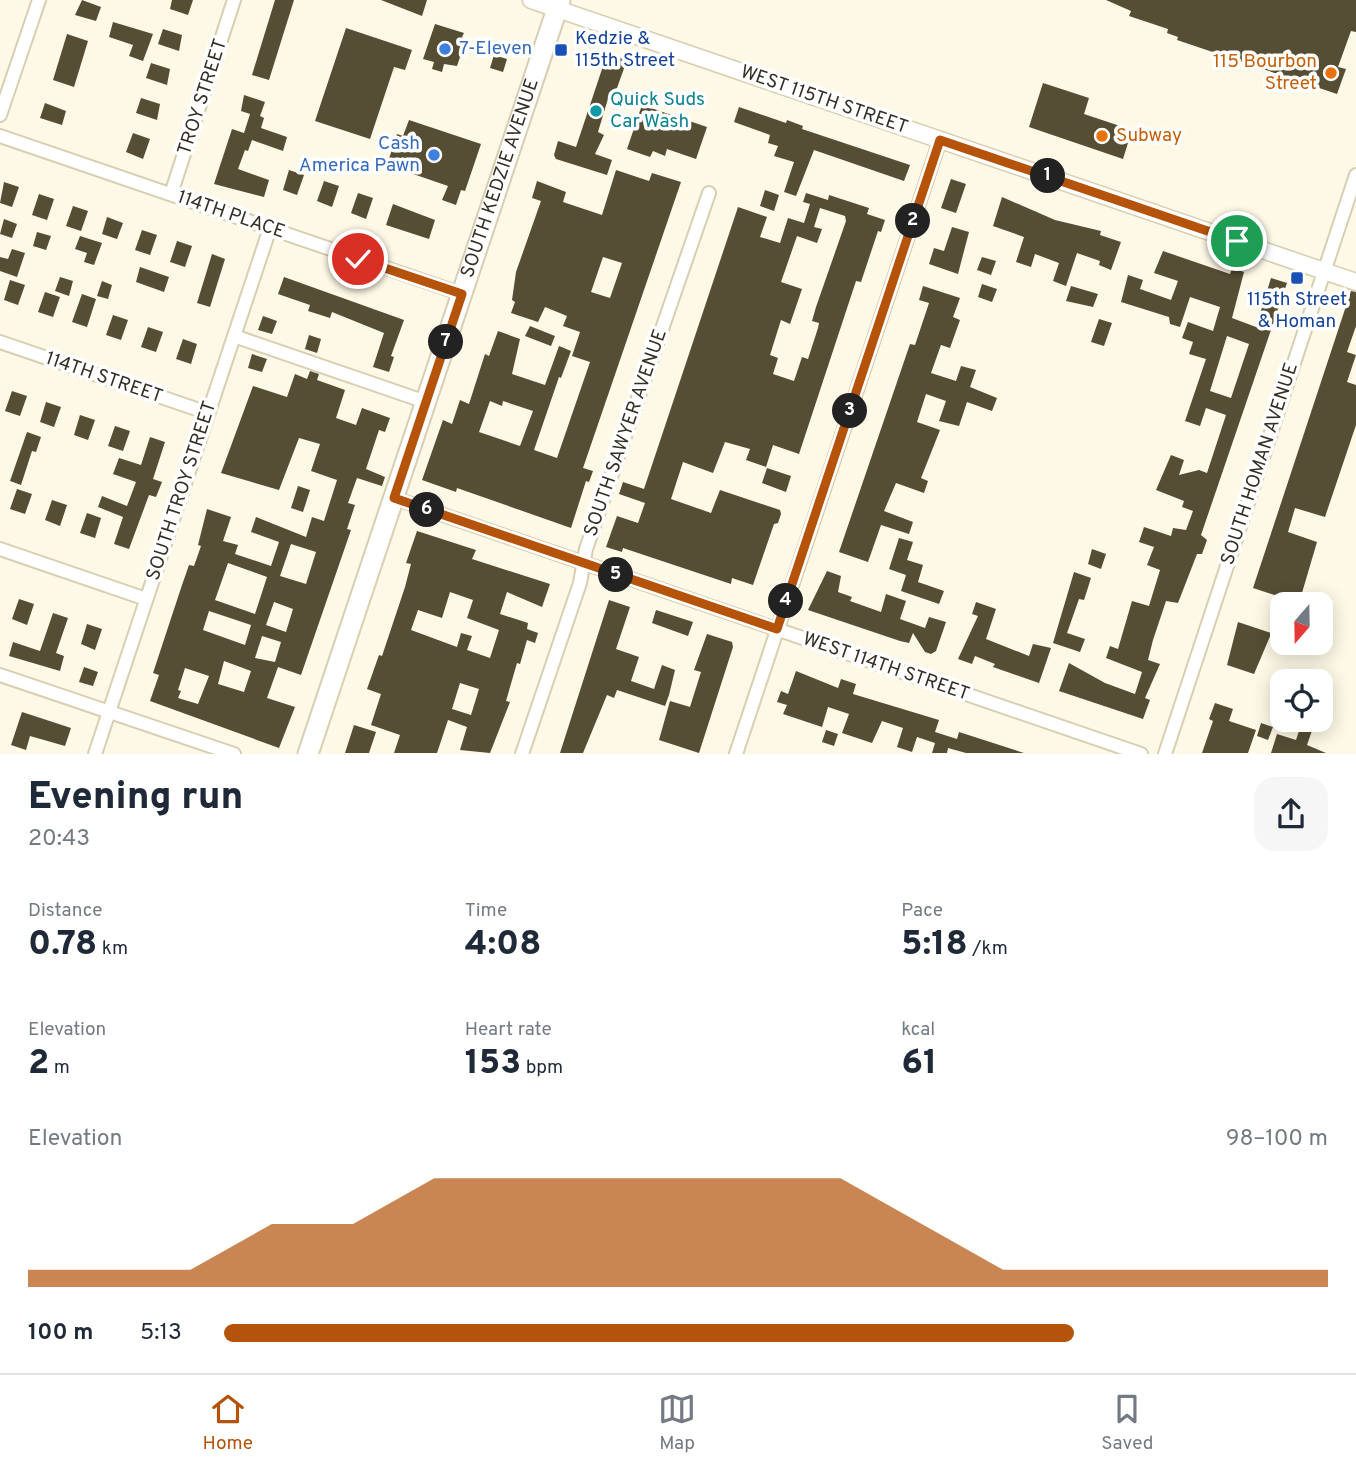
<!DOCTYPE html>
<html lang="en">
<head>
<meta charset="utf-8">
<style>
	body { margin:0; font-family:Overpass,sans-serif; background:#f6f6f7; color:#1f2937; height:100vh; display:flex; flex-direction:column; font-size:26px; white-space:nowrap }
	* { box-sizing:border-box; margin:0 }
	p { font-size:23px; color:#747a83 }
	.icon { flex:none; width:38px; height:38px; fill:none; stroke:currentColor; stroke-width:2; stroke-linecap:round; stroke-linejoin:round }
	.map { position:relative; height:754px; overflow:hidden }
	.details { display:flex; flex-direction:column; background:#fff; flex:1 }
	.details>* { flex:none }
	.needle { width:46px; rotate:200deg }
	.tools { position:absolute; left:1270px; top:592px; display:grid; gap:14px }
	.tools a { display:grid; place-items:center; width:63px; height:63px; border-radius:14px; background:#fff; box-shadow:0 4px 18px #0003; font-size:35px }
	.pin { position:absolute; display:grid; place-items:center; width:60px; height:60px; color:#fff; margin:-30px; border:4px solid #fff; border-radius:50%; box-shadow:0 2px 7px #0007 }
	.km { position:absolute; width:35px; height:35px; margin:-18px; border-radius:50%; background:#222; color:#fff; font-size:19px; line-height:35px; text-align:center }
	.round { display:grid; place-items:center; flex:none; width:74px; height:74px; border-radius:21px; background:#f6f6f7 }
	.headline { display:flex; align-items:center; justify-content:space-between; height:119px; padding:0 28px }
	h1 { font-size:38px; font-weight:800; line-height:52px }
	.figures { display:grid; grid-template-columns:repeat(3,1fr); gap:10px; height:119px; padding:7px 28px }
	.figures div { display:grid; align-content:center }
	.figures b { font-size:35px; font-weight:800 }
	.figures small { font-size:19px; font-weight:400 }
	.figures p { font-size:19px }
	.chart { height:196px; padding:14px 28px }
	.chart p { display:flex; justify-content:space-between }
	.chart svg { width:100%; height:126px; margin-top:7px; fill:#b45309; opacity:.7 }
	ul { padding:0 28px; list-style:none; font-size:23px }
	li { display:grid; grid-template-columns:112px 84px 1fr; align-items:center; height:52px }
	li i { height:18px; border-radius:9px; background:#b45309 }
	.tabs { display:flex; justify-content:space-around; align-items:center; height:98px; border-top:2px solid #e0e1e3; background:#fff; font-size:19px; color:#747a83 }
	.tabs a { display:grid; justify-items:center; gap:4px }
	.tabs .current { color:#b45309 }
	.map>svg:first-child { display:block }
</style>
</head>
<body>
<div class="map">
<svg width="1356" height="754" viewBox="0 0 1356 754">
	<rect width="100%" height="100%" fill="#fef8e6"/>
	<g fill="#554d34" fill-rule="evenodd">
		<path d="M82,0L101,7L96,21L75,15Z"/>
		<path d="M172,0H193L188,15L170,9Z"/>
		<path d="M275,0H294L269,80L252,75Z"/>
		<path d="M381,0H427L422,16Z"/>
		<path d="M1106,0H1356V32L1351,31L1338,67L1346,69L1337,94L1177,40L1178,37L1167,33L1168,29L1129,16L1131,11Z"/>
		<path d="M113,22L153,34L143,61L129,56L133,45L109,37Z"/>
		<path d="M435,24L464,33L462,37L466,39L457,66L444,64L442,72L432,69L434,62L423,59Z"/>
		<path d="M346,28L412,50L405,70L394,67L370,139L315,121Z"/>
		<path d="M163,29L182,35L179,51L158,44Z"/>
		<path d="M67,34L88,41L74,87L53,80Z"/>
		<path d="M607,54L627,60L617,88L610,92L598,132L604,135L595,154L612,160L607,175L556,159L554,155L558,141L576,147Z"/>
		<path d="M494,55L507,59L503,72L490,68Z"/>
		<path d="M151,63L170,69L167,85L146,78Z"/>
		<path d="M1043,83L1089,98L1084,114L1132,130L1123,159L1029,127Z"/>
		<path d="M244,95L265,102L260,116L264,118L261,128L287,137L283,151L252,140L248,151L245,150L238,169L269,180L264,197L214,184L232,129L244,133L250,114L241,111Z"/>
		<path d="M141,98L160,104L157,120L136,113Z"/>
		<path d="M45,103L66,111L62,125L40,118Z"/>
		<path d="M642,105L707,127L696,159L667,149L665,156L653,151L650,157L627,149Z"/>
		<path d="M739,107L786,123L787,120L803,126L802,129L910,165L904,181L814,150L796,196L784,192L794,162L774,156L778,146L768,143L770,135L734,122Z"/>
		<path d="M409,120L481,144L465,191L461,190L456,205L442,200L448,186L387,165L397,134L403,136Z"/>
		<path d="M133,133L150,139L143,159L126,152Z"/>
		<path d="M289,170L304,175L297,195L283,190Z"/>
		<path d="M616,170L649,181L652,173L681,182L583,468L593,471L589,482L586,481L571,528L457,488L456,492L422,480L443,420L452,424L460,400L469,404L485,354L489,356L498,331L520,339L512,374L545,385L559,346L571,351L561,378L559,377L534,450L557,458L590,362L572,356L580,332L563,326L567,316L545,307L538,322L511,313L515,302L512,300L516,272L541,201L532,198L537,181L566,192L563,202L602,215ZM603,257L622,263L610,298L591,292ZM490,401L502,406L503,401L533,411L520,446L479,432Z"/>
		<path d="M951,179L966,184L956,213L941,208Z"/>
		<path d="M324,181L339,186L332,207L317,201Z"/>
		<path d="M4,182L19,187L12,207L0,203Z"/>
		<path d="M765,190L779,195L774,211L760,206Z"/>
		<path d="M358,193L373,198L366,219L351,213Z"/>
		<path d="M806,193L828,200L829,195L869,208L867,214L885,220L881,232L878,231L861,282L856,281L799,454L773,445L766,467L746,460L750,449L725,442L713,473L683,462L671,499L711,513L720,490L780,510L781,514L778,523L774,524L753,585L732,578L731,584L623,548L622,552L606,547L617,516L638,523L645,503L619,494L623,482L644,489L738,207L767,217L760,237L780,243L788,218L804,223L810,204L803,202ZM820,208L845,216L846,221L816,307L812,321L819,323L818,328L808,359L802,357L794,381L773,374L778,358L770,355L781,320L790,324L802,289L781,282L797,236L817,243L822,229L814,227Z"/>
		<path d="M39,194L54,199L47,220L32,215Z"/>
		<path d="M1002,197L1055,220L1101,231L1100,235L1121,242L1111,270L1099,265L1100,261L1077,253L1066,286L1053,281L1059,263L1035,254L1031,267L1016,262L1024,237L993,226Z"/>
		<path d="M393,204L435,220L429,239L386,225Z"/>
		<path d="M73,206L88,211L81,231L66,226Z"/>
		<path d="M107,217L123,223L117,239L102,234Z"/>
		<path d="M4,219L17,224L12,238L0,234Z"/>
		<path d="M952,227L969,232L958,274L929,264L934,248L944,251Z"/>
		<path d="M142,230L157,235L150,255L135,250Z"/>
		<path d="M37,232L51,236L46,250L33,246Z"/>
		<path d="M80,236L102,243L94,265L84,262L87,253L75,249Z"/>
		<path d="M177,241L192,246L185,267L170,262Z"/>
		<path d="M12,249L25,253L17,277L0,271V257L8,259Z"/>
		<path d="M1163,251L1230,274L1232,268L1244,272L1232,318L1256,327L1271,278L1287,283L1201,535L1207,540L1202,554H1197L1178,603L1166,601L1153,640L1148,660L1160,664L1145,698L1150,700L1143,719L1059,691L1069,663L1105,683L1135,694L1142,672L1106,658L1110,646L1118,649L1132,601L1149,606L1160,570L1147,565L1154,547L1139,542L1144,527L1171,536L1173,528L1186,530L1193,511L1182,507L1184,501L1156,490L1171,455L1184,460L1179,475L1199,470L1207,473L1226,415L1206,408L1200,426L1185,421L1206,359L1189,354L1193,342L1182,338L1188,322L1213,331L1220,307L1190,297L1180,327L1170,324L1169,317L1121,302L1128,275L1143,280L1140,289L1171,300L1178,281L1154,273ZM1227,336L1249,344L1231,398L1210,391Z"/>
		<path d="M212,254L225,259L210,307L197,303Z"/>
		<path d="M982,257L996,261L991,275L977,270Z"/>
		<path d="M140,267L169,277L164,292L136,282Z"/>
		<path d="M60,277L73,281L69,296L55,291Z"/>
		<path d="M284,277L404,320L391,356L394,357L389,372L373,367L384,333L332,312L330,318L308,311L310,305L278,294Z"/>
		<path d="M10,280L25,285L18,305L4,300Z"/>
		<path d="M102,281L112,285L108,299L97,296Z"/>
		<path d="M982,284L997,289L992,302L978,297Z"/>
		<path d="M923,286L960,298L953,317L960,320L950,348L941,345L931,373L956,381L961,366L976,370L970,387L997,398L992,411L967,402L959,426L939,421L946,401L926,394L917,422L940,430L921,478L928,481L924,493L896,483L884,511L913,522L909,534L881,525L868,562L839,552L910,344L915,345L929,303L919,300Z"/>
		<path d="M1071,286L1098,294L1093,307L1066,301Z"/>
		<path d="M1351,291L1356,292V326L1347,352L1356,355L1347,382L1356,385V425L1325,517L1295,508L1288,532L1317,542L1299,603L1253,588Z"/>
		<path d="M45,292L60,297L53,317L38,312Z"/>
		<path d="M82,294L96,299L87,327L72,322Z"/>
		<path d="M113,315L128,320L121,340L106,335Z"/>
		<path d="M263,316L277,321L272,334L258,330Z"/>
		<path d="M1099,319L1112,323L1104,346L1091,342Z"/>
		<path d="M530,326L555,336L551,346L525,336Z"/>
		<path d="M148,327L163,332L156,352L141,347Z"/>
		<path d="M309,335L321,339L317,353L305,349Z"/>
		<path d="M183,339L197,344L191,364L176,359Z"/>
		<path d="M252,354L267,359L262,372L248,368Z"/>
		<path d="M310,371L319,374L317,380L345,390L336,418L356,425L362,408L390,418L385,432L379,430L366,469L385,477L382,486L357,478L348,503L355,505L347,529L351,530L301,675L278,667L267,698L295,707L279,748L150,701L159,675L153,673L182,585L189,565L194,566L201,546L198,545L207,509L231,517L223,541L238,545L235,554L271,566L279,542L251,532L256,517L306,537L312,517L324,521L337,480L311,471L320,444L299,438L279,490L221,473L253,386L287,397L295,374L307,379ZM291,544L316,552L306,584L280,576ZM228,563L267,577L255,614L215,600ZM274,602L293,609L286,632L266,625ZM209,611L251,625L245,645L203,630ZM262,636L281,642L275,662L255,658ZM224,661L251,671L244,692L218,684ZM185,668L209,676L198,704L178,698L181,691L178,690Z"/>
		<path d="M12,391L27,396L20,416L5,411Z"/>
		<path d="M46,402L61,407L54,427L40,422Z"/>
		<path d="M80,415L95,420L88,440L74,435Z"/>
		<path d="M115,426L130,431L123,451L108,446Z"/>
		<path d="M27,432L41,437L36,452L32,451L21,485L10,481Z"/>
		<path d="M150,437L165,442L153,479L162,482L156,497L149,495L129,549L114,544L123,517L98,507L102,496L127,506L136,482L113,474L119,458L141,465Z"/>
		<path d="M767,468L791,476L786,492L762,483Z"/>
		<path d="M298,486L310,490L303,512L291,508Z"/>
		<path d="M17,489L32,494L25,514L10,509Z"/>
		<path d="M52,500L67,505L60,526L45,520Z"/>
		<path d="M87,513L101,518L95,538L80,533Z"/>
		<path d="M417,531L476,550L472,559L550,584L542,607L507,592L500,614L528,623L527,629L538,633L535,643L527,640L520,664L517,663L506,701L510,702L490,753L460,750L467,727L448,720L437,753H394L400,735L371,725L381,694L367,689L379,655L382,656L405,587L411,564L406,563ZM450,592L473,600L467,618L499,630L490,658L467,650L472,636L461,633L457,647L411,630L418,610L442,618ZM460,683L479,689L471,715L452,709Z"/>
		<path d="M899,538L913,542L907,560L923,565L918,582L944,591L939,604L901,591L906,575L889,569Z"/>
		<path d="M1092,549L1106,554L1101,569L1088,564Z"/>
		<path d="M827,571L841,576L838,592L852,597L850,601L881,612L886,594L906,601L900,619L925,628L929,617L946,622L936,651L931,654L925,652L913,633L909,643L900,641L808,610Z"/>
		<path d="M1074,572L1091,578L1084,600L1079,599L1067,633L1085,639L1080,652L1053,643Z"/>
		<path d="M19,599L34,604L27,625L12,619Z"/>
		<path d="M609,600L630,607L616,649L639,657L631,681L654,689L662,665L675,670L669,695L665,706L617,690L614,698L607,695L583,753H560Z"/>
		<path d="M976,602L996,609L986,639L1029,656L1033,644L1051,648L1039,683L993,667L995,664L975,656L972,664L958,659L978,616L972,614Z"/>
		<path d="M1281,603L1283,639L1271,634L1254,674L1227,665L1238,622L1271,633Z"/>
		<path d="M656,610L693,622L688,636L652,623Z"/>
		<path d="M53,613L68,618L56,653L64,656L60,671L9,656L13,642L40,651Z"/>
		<path d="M87,624L102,629L95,650L81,644Z"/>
		<path d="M707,634L732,642L733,647L699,753L659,740L670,701L690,707L701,672L694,670Z"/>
		<path d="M84,667L98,672L93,686L79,682Z"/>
		<path d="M796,671L838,688L841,679L856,684L853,694L939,720L935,732L957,739L959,732L1024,753H966L948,748L947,753H932L935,743L917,737L912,752L897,747L903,728L882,721L872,743L842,733L849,714L828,707L822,727L783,714L787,705L777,702L781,691L788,694Z"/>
		<path d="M1215,703L1233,709L1229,721L1256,730L1248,753H1202L1213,721L1209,719Z"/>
		<path d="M22,712L71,728L65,746L30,736L26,750L11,745Z"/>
		<path d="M1303,719H1316L1307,745L1326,753H1271L1277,734L1296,740Z"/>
		<path d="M1261,723L1273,727L1268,740L1257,736Z"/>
		<path d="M354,725L376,732L369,753H345Z"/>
		<path d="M826,730L838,734L834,746L822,742Z"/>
	</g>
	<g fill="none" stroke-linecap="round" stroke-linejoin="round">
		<g stroke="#d8ceb1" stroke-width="16">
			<g id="minor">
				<path d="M0,115L39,0"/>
				<path d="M0,136L462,294"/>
				<path d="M171,194L234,0"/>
				<path d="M234,336L426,402"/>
				<path d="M0,342L208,413"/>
				<path d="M394,498L1141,754"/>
				<path d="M0,549L146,599"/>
				<path d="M0,675L234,754"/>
				<path d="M95,754L270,228"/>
				<path d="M522,754L580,583L586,549L709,193"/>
				<path d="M736,754L940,140"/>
				<path d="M1165,754L1356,175"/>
			</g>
		</g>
		<g stroke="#d8ceb1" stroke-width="19">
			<path id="tertiary" d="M531,0L1356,282"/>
		</g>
		<g stroke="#d8ceb1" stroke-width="23">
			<g id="secondary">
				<path id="s1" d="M308,754L560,0"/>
			</g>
		</g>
		<use href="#minor" stroke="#fff" stroke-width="12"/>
		<use href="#tertiary" stroke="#fff" stroke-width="16"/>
		<use href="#secondary" stroke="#fff" stroke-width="19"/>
	</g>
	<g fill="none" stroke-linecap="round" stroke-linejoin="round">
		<g stroke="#fff" stroke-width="14">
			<path id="route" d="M358,259L462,294L394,498L777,629L940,140L1237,241"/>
		</g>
		<use href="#route" stroke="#b45309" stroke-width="9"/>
	</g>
	<g fill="#3f7fe0" stroke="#fff" stroke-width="2.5">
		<circle cx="445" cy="49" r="7"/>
		<circle cx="434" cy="155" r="7"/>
	</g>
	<g fill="#1a4fb4" stroke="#fff" stroke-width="2.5">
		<rect x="554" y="43" width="14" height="14" rx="3.5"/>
		<rect x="1290" y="271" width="14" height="14" rx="3.5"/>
	</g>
	<g fill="#e8710a" stroke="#fff" stroke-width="2.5">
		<circle cx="1331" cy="73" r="7"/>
		<circle cx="1102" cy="136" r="7"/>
	</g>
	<circle fill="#0f9aa8" stroke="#fff" stroke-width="2.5" cx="596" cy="111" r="7"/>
	<g text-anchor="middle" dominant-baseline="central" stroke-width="7" stroke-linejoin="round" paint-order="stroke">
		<g font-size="19" fill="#164399" stroke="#fff" text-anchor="start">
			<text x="575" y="39">Kedzie &amp;<tspan x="575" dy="22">115th Street</tspan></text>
			<text x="1297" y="300" text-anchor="middle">115th Street<tspan x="1297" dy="22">&amp; Homan</tspan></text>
		</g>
		<g font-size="19" fill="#366cbe" stroke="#fff" text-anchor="start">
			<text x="459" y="49">7-Eleven</text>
			<text x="420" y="144" text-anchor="end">Cash<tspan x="420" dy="22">America Pawn</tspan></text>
		</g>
		<g font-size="19" fill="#c56008" stroke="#fff" text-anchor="end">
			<text x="1317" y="62">115 Bourbon<tspan x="1317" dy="22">Street</tspan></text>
			<text x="1116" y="136" text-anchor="start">Subway</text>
		</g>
		<g font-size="19" fill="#343025" stroke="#fff">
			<text transform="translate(203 97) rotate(-72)">TROY STREET</text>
			<text transform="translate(824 100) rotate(19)">WEST 115TH STREET</text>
			<text stroke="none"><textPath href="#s1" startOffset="607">SOUTH KEDZIE AVENUE</textPath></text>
			<text transform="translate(231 215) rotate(19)">114TH PLACE</text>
			<text transform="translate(104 378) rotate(19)">114TH STREET</text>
			<text transform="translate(626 433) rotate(-71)">SOUTH SAWYER AVENUE</text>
			<text transform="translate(1260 464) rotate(-72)">SOUTH HOMAN AVENUE</text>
			<text transform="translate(182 491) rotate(-72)">SOUTH TROY STREET</text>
			<text transform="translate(886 667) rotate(19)">WEST 114TH STREET</text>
		</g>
		<g font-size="19" fill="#0d838f" stroke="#fff" text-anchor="start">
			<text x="610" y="100">Quick Suds<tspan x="610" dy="22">Car Wash</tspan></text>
		</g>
	</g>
</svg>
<div class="tools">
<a><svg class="needle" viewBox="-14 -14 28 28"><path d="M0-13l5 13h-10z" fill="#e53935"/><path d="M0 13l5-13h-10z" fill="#747a83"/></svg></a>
<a><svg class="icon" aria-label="locate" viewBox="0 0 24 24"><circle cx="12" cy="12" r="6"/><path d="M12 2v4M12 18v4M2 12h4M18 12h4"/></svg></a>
</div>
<div class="pin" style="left:1237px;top:241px;background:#1e9e55"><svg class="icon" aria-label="arrive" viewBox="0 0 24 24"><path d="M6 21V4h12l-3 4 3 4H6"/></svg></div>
<div class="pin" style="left:358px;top:259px;background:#d93025"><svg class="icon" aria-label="check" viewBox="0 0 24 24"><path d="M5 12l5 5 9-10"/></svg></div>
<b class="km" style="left:1048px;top:176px">1</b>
<b class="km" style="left:913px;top:221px">2</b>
<b class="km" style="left:850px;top:411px">3</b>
<b class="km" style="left:786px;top:601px">4</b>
<b class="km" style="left:616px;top:575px">5</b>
<b class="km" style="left:427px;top:510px">6</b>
<b class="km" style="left:446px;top:342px">7</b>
</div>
<section class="details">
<div class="headline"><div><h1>Evening run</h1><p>20:43</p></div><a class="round"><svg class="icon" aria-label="share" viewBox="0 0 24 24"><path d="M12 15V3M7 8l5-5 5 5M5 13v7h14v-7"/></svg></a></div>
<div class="figures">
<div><p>Distance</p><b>0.78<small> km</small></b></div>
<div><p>Time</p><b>4:08</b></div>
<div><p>Pace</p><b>5:18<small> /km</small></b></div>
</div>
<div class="figures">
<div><p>Elevation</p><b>2<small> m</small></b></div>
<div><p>Heart rate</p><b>153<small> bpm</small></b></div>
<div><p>kcal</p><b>61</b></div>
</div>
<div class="chart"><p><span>Elevation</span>98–100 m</p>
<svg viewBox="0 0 160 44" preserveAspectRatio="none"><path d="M0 44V38L10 38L20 38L30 22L40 22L50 6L60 6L70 6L80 6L90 6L100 6L110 22L120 38L130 38L140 38L150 38L160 38V44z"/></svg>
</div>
<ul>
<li><b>100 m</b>5:13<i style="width:77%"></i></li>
</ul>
</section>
<nav class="tabs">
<a class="current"><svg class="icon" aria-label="home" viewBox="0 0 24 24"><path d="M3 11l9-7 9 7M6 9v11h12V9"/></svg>Home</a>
<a><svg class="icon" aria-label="map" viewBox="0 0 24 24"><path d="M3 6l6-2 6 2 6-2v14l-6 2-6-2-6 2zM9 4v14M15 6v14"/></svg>Map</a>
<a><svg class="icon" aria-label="saved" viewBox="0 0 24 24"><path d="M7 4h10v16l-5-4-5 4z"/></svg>Saved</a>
</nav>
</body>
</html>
